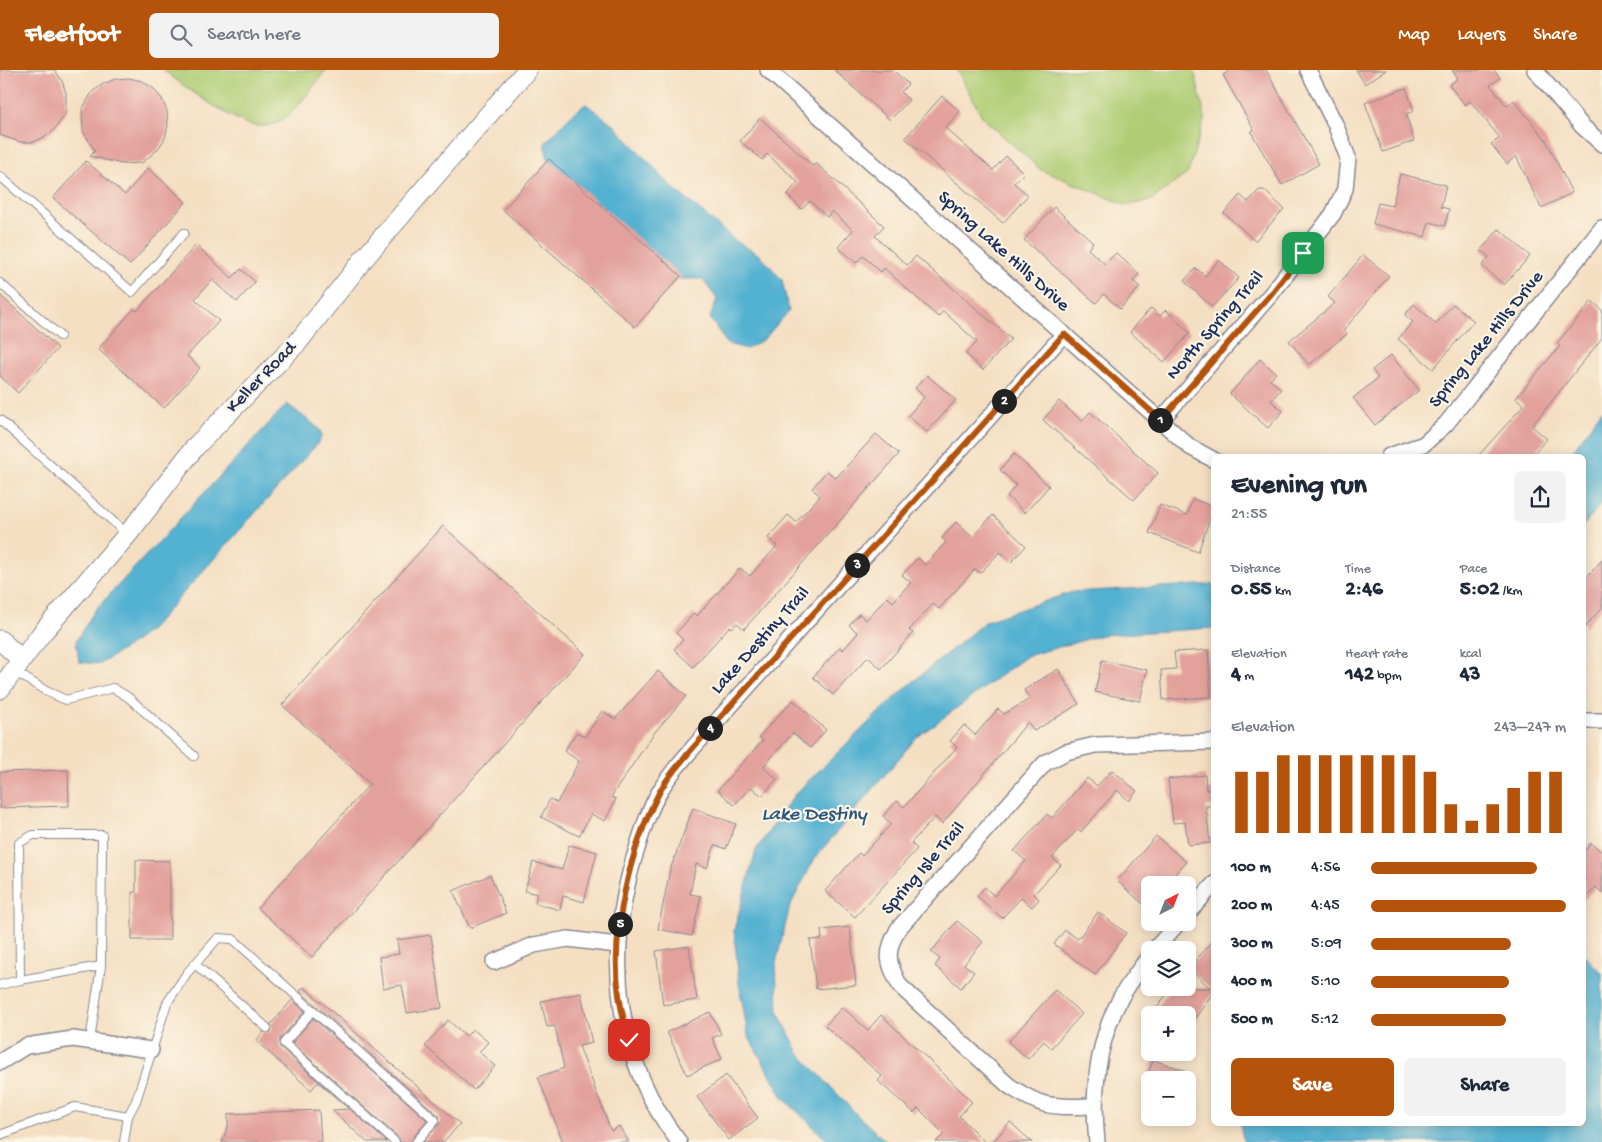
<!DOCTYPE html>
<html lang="en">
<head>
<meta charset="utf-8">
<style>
	body { margin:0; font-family:"Gochi Hand",sans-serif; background:#f2f2f3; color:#1f2937; height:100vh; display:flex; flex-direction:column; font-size:19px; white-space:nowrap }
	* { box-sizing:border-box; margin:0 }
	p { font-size:16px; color:#747a83 }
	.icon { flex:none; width:28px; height:28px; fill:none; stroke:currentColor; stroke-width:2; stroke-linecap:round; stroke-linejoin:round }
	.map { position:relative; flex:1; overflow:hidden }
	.drawer { position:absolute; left:1211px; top:384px; width:375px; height:672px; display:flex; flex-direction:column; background:#fff; border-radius:8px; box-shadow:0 2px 12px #0003 }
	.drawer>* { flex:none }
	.needle { width:32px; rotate:42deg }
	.fabs { position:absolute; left:1141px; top:806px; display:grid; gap:10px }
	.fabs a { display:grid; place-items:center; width:55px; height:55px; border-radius:8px; background:#fff; box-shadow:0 2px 12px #0003; font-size:25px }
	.pin { position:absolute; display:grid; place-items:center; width:42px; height:42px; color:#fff; margin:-21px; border-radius:10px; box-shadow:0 2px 8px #0006 }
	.km { position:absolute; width:25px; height:25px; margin:-12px; border-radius:50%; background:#222; color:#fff; font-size:14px; line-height:25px; text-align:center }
	.round { display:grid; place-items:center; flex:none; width:52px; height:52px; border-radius:8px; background:#f2f2f3 }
	.head { display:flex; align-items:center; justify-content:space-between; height:85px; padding:0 20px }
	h1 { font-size:28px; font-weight:700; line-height:38px }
	.metrics { display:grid; grid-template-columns:repeat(3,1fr); gap:8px; height:85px; padding:5px 20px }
	.metrics div { display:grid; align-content:center }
	.metrics b { font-size:21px; font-weight:700 }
	.metrics small { font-size:14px; font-weight:400 }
	.metrics p { font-size:14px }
	.chart { height:140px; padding:10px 20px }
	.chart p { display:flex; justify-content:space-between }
	.chart svg { width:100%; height:90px; margin-top:5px; stroke:#b45309; stroke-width:6 }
	.cta { display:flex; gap:10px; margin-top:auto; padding:10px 20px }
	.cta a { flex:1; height:58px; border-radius:8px; background:#b45309; color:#fff; font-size:20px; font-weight:700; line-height:58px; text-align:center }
	.cta a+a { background:#f2f2f3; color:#1f2937 }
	ul { padding:0 20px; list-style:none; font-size:16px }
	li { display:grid; grid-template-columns:80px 60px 1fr; align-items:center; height:38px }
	li i { height:12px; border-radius:6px; background:#b45309 }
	header { display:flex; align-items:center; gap:30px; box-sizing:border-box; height:70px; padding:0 25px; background:#b45309; color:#fff }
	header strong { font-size:24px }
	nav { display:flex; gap:28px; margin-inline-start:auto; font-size:18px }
	.search { width:350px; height:45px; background:#f2f2f3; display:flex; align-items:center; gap:12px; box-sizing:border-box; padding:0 18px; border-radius:8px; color:#747a83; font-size:19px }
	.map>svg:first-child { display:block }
</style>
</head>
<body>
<header>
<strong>Fleetfoot</strong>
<div class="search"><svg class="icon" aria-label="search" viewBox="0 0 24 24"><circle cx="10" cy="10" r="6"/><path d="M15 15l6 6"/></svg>Search here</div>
<nav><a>Map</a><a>Layers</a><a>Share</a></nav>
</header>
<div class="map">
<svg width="1602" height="1072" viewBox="0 0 1602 1072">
	<rect width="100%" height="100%" fill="#fcf5e5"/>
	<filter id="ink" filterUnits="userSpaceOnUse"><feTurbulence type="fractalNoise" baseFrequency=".02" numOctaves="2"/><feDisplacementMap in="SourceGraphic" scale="10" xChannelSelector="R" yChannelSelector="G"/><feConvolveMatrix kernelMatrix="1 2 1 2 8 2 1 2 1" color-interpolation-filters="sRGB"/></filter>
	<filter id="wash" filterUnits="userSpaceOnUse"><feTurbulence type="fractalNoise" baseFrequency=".0096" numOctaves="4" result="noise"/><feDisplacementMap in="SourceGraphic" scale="20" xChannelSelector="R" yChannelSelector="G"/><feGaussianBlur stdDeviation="1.12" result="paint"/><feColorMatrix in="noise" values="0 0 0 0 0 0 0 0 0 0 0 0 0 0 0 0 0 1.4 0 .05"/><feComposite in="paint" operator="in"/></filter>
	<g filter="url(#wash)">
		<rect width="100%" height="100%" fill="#f4dfc2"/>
		<g fill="#afcd75" stroke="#657e6a">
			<path d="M163,0H326C315,14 293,46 277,53C267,57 256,57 247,54C220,42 186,18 163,0Z"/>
			<path d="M957,0H1194L1205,47L1188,103L1150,131L1126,135L1041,100L983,48Z"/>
		</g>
		<g fill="#53b1d1" stroke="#377098">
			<path d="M586,34L614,55L673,118L736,171L761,186L782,210L789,241L764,269L747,279L727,274L710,248L717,229L702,209H680L548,93L545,73L573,43Z"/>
			<path d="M287,334L316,356L322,364L318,373L151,559L129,576L100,594L79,592L76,571L95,540Z"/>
			<path d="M1602,340V433L1584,455V386H1569Z"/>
			<path d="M1214,514V558L1102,565L1027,586L916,668L815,788L790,836L776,893L778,941L799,983L858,1046L887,1072H829L784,1029L748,966L739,914L734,860L756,780L795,724L896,626L986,551L1072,522Z"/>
			<path d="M1584,885L1602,903V1072H1244L1240,1054H1584Z"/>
		</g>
		<g id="blocks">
			<g fill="#e3a19c">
				<path d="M0,0H55L62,11L66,23V43L55,59L45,67L33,72H20L0,65Z"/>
				<path d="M834,0H893L908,14L901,22L909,30L890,50Z"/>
				<path d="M1231,0H1266L1319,94L1282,115L1251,62L1254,60L1223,5Z"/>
				<path d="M1356,0H1386L1365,14Z"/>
				<path d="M1452,0H1494L1500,8L1490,15L1507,36L1514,30L1546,70L1572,123L1541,138L1516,86L1507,94L1491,74L1500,68L1470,31L1465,35L1449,15L1458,8Z"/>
				<path d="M129,8L142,11L153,18L162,29L167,41L168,55L165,68L158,79L142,93L122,94L90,86L95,81L83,61L82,40L92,22L103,14L115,9Z"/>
				<path d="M1406,18L1414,41L1406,44L1414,71L1383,82L1365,33Z"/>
				<path d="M942,26L960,41L945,58L993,100L1006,86L1024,103L1014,113L1028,125L1003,153L905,68Z"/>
				<path d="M760,48L813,96L816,93L884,156L875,166L907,195L916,186L1011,269L983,300L966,284L977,272L943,241L938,247L884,198L881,202L863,186L856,193L838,177L853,160L832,141L827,147L810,131L802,139L787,125L798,112L767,84L762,90L740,71Z"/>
				<path d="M549,89L681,206L635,257L503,140Z"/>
				<path d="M86,91L125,125L148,98L186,132L130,195L53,128Z"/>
				<path d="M1400,104L1446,115L1441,137L1449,139L1445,156L1429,152L1425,167L1373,154L1378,133L1392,136Z"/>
				<path d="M1259,120H1264L1284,139L1255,171L1224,143L1240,125L1248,132Z"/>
				<path d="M1054,137L1093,172L1088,179L1105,194L1116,183L1139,204L1133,211L1140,217L1120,239L1104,224L1096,233L1024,170Z"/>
				<path d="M1499,159L1530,186L1504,215L1482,196L1489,187L1481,180Z"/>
				<path d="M196,175L232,208L241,199L255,212L237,232L212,210L195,229L219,251L187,286L200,298L164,338L98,279L134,239L137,241Z"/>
				<path d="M1363,185L1389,206L1344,260L1347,264L1309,295L1289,271L1335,233L1328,227Z"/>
				<path d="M1219,190L1239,208L1212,237L1184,211L1196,198L1205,206Z"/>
				<path d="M0,225L58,278L18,323L0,306Z"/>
				<path d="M1592,231L1602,240V268L1532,356L1547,369L1531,386H1478L1524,335L1516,328L1560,276L1557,273Z"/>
				<path d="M1414,234L1436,254L1453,234L1474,251L1433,299L1398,269L1413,252L1405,245Z"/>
				<path d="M1151,238L1160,246L1166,240L1190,263L1164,292L1130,262Z"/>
				<path d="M1391,285L1419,320L1375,355L1353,328L1378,308L1372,300Z"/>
				<path d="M1260,289L1276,303L1270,310L1281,319L1271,331L1283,341L1268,358L1230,324Z"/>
				<path d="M927,305L956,330L927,362L908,346L924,327L915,318Z"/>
				<path d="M1059,331L1082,351L1090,342L1158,403L1134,430L1043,350Z"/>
				<path d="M876,364L899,384L744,559L737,553L732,558L730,556L693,597L674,579L683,570L676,563L694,543L697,546L740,498L750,506L777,476L768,468L788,445L796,452L820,426L812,418L827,401L836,408Z"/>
				<path d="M1014,384L1049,416L1025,443L1007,426L1016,415L1000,400Z"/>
				<path d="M1193,429L1214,437L1198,482L1149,463L1160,435L1187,445Z"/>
				<path d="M993,445L1026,476L1011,492L1000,482L980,503L975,499L939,539L933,534L909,560L913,563L881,599L868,587L833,625L813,607L840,577L843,580L858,563L849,555L859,544L866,550L887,527L893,532L911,512L902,505L918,488L925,495L946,472L942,468L956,452L972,467Z"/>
				<path d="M443,456L585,584L312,887L258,838L370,714L282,635Z"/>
				<path d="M1602,490V538L1584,558V510Z"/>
				<path d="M1208,580L1211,627L1163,630L1161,600L1176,599L1174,582Z"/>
				<path d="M1102,590L1147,600L1140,631L1095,622Z"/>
				<path d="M1058,599L1079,634L1034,661L1028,652L942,754L935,747L911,773L917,779L855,847L825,821L859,783L862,786L891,754L883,746L897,731L904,737L957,677L950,671L964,655L975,665L998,639L1004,644L1030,629L1024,620Z"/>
				<path d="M658,601L686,626L654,663L611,727L616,729L605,751L591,744L579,766L541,747L550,729L557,733L579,691L564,681L577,662L585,667L602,641L615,649Z"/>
				<path d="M793,630L826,660L810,678L793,663L763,697L777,709L762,726L751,717L734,735L718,720L763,670L759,667Z"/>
				<path d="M68,700L69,736L0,738V702Z"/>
				<path d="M1112,700L1137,721L1129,731L1117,720L1081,762L1078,759L1052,788L1061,795L1034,824L1039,829L1032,837L1021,828L1002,848L977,826L985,817L994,826L1026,791L1014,781L1047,744L1052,748L1087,708L1097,716Z"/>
				<path d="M1205,705L1206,720L1214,719V736H1206L1210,773L1188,775L1185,752L1173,753L1168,709Z"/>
				<path d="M693,738L736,754L726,779L715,775L707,798L696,794L690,824L701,826L692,866L658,859L670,800Z"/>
				<path d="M1156,766L1186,792L1165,815H1150V840L1117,811Z"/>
				<path d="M1591,773L1602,782V823L1596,817L1584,830V782Z"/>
				<path d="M569,775L597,782L584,832L563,826L560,840L535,833L537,824L525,821L533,792L562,800Z"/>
				<path d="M136,790L170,791V870H132V822H136Z"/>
				<path d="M490,805L506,843L470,858L453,821Z"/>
				<path d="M1098,842L1126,863L1095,905L1054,874L1065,860L1078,869Z"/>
				<path d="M957,851L983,872L964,894L974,902L961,918L935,896L940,889L931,882Z"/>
				<path d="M850,857L856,915L816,919L810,870L822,869L821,860Z"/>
				<path d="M431,865L442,938L407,943L402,915L383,918L379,887L399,884L397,870Z"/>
				<path d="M1214,870V921L1188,959V945H1152L1171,918H1210L1188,898Z"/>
				<path d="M689,876L697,930L663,935L656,881Z"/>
				<path d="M304,917L460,1054L443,1072H423L440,1053L439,1046L300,921Z"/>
				<path d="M1055,920L1082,944L1051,978L1044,971L1028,989L1008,972Z"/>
				<path d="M581,923L592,973L579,976L611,1061L619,1056L629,1072H563L538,1007L564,998L555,956L547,957L541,931Z"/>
				<path d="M292,930L305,941L280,969V977L387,1072H367L332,1040L349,1039L318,1012L311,1020L256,971L263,962H271V954Z"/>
				<path d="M842,937L868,960L881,945L946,1006L972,1032L959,1046L985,1072H936L944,1064L918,1038L914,1043L878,1011L882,1006L825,956Z"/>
				<path d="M710,942L721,964L712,968L722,989L687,1005L667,962Z"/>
				<path d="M313,948L427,1050L410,1072H400L399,1068L292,973Z"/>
				<path d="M448,950L466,966L473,959L488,972L479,982L495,996L474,1020L425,976Z"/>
				<path d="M1153,990L1184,1000L1181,1010H1146Z"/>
				<path d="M726,1005L758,1048L729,1070L697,1027Z"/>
				<path d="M319,1040L321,1072H222L228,1056V1044Z"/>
				<path d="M1010,1052L1032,1072H993Z"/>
			</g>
		</g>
	</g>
	<g filter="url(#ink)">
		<use href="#blocks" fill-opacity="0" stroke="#888790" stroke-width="1"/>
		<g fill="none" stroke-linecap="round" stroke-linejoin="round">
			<g stroke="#888790" stroke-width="10">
				<g id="service">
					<path d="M0,106L132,222L184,163"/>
					<path d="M0,213L60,266"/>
					<path d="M0,350L127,464"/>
					<path d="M14,601L46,621L66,630L113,618L128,627L194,686"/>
					<path d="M195,894L267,958"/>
					<path d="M20,910L101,896"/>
					<path d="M0,915L20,910L19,773L33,765H102L101,896L90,971"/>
					<path d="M313,940L284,973L395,1072"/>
					<path d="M0,1065L75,1037L128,1046"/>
					<path d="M124,1072L128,1046L136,1031L167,933L187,903L218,868L233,869L435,1050L416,1072"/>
				</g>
			</g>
			<g stroke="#888790" stroke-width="18">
				<g id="minor">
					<path d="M768,0L1190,377L1214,390"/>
					<path d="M1535,0L1582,56L1602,74"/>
					<path d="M1161,350L1272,223L1333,144L1345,119L1348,88L1336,56L1308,0"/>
					<path d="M1389,386L1424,374L1446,354L1602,158"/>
					<path d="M1584,651H1602"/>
					<path d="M1188,843L1214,814"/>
					<path d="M1154,880L1179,852"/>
					<path d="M494,892L534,875L568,869L617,875"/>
					<path d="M0,992L26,976L73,969L151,980"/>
					<path d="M1093,1036C1052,1037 1043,1039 1008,1015L900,916C887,892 885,883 898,859L1045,693L1066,682L1095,675L1214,672"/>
					<path d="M679,1072C615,989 605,887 634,788C641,766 648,741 660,721C668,706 681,692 692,679L1064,264"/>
					<path d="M1097,1072C1092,1024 1097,973 1120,929C1128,914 1140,899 1150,885"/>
				</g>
			</g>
			<g stroke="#888790" stroke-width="21">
				<g id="tertiary">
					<path d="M0,570L22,590"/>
					<path d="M0,619L42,563L128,464L195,377L298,272L367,185L527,0"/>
				</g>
			</g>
			<use href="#service" stroke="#fff" stroke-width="8"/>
			<use href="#minor" stroke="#fff" stroke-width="15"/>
			<use href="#tertiary" stroke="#fff" stroke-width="19"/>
		</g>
	</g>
	<g fill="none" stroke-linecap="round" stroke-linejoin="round" filter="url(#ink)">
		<g stroke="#fff" stroke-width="10">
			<path id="route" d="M629,970C625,955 621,940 619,925C610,863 630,777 660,721C668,706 681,692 692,679L1064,264L1161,350L1272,223L1303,183"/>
		</g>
		<use href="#route" stroke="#b45309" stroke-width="6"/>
	</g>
	<g text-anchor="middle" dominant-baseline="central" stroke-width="4.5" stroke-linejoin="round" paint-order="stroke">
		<g font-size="19" fill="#1b2f5e" stroke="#fcf5e5">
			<text transform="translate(1003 182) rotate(42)">Spring Lake Hills Drive</text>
			<text transform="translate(1216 256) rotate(-49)">North Spring Trail</text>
			<text transform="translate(1487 270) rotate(-51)">Spring Lake Hills Drive</text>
			<text transform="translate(262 308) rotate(-46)">Keller Road</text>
			<text transform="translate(761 571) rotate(-48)">Lake Destiny Trail</text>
			<text transform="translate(924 799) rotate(-49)">Spring Isle Trail</text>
		</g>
		<g font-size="20" font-style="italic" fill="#2c5680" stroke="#fcf5e5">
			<text x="814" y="745">Lake Destiny</text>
		</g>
	</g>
</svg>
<div class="fabs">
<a><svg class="needle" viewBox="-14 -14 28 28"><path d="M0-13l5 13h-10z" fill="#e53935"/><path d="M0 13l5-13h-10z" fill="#747a83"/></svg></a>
<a><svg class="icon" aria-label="layers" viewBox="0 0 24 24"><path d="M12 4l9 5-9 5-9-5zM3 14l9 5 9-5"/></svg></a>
<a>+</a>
<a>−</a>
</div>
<div class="pin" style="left:1303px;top:183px;background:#1e9e55"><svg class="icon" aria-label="arrive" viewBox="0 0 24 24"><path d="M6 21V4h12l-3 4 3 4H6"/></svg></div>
<div class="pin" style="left:629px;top:970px;background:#d93025"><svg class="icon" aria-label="check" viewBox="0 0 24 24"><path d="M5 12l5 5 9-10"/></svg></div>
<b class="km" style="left:1160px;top:350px">1</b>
<b class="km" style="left:1004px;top:331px">2</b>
<b class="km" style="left:857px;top:495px">3</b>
<b class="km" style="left:710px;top:658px">4</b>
<b class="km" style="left:620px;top:854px">5</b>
<section class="drawer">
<div class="head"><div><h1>Evening run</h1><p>21:55</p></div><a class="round"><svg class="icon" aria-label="share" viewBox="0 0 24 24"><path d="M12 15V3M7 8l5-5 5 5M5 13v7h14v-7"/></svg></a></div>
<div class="metrics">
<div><p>Distance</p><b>0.55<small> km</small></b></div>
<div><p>Time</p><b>2:46</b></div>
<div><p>Pace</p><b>5:02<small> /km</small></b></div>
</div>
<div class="metrics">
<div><p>Elevation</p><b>4<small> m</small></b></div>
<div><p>Heart rate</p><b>142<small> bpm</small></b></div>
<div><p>kcal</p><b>43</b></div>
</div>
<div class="chart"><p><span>Elevation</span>243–247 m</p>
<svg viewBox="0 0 160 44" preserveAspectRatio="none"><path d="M5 44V14M15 44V14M25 44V6M35 44V6M45 44V6M55 44V6M65 44V6M75 44V6M85 44V6M95 44V14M105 44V30M115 44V38M125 44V30M135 44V22M145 44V14M155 44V14"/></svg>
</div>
<ul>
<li><b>100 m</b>4:56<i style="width:85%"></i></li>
<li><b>200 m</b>4:45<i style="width:100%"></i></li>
<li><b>300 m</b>5:09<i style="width:72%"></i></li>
<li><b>400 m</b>5:10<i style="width:71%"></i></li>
<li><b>500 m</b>5:12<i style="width:69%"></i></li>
</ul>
<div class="cta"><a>Save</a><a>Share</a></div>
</section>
</div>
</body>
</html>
